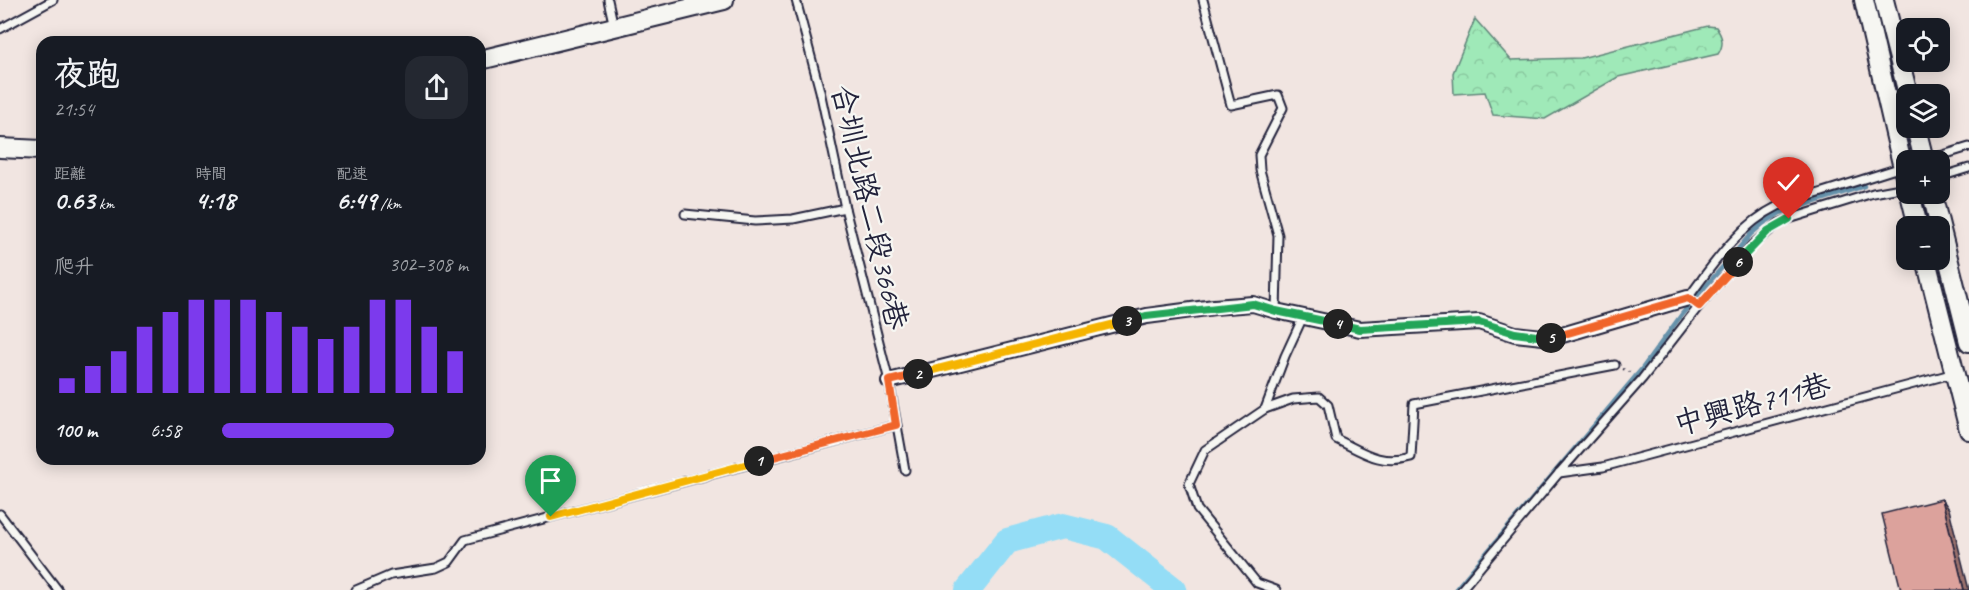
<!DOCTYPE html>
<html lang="zh-TW">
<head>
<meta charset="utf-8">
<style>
	body { margin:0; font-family:Caveat,"LXGW WenKai TC",sans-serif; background:#242831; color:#f1f3f6; height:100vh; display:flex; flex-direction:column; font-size:22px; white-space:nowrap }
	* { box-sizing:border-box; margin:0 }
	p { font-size:20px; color:#9ea1a6 }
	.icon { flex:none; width:33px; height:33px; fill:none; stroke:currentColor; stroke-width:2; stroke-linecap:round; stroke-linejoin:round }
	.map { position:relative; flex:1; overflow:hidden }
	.sheet { position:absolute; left:36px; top:36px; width:450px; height:429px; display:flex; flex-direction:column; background:#171b24; border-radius:18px; box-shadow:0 3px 15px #0003 }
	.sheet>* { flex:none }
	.controls { position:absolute; left:1896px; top:18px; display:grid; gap:12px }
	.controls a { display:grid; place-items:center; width:54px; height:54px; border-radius:12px; background:#171b24; box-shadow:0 3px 15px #0003; font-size:30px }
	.pin { position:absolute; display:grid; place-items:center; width:51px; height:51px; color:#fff; margin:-62px -26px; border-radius:50% 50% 50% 0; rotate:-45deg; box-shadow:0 0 6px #0007 }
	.pin .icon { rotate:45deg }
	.km { position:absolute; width:30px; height:30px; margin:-15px; border-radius:50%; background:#222; color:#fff; font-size:16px; line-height:30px; text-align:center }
	.round { display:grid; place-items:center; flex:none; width:63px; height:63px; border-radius:18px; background:#242831 }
	.headline { display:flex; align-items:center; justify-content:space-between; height:102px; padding:0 18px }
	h1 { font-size:33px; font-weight:700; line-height:45px }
	.figures { display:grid; grid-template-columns:repeat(3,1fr); gap:9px; height:102px; padding:6px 18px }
	.figures div { display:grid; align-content:center }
	.figures b { font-size:26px; font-weight:700 }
	.figures small { font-size:16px; font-weight:400 }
	.figures p { font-size:16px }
	.chart { height:168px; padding:12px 18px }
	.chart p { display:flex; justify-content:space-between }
	.chart svg { width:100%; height:108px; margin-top:6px; stroke:#7c3aed; stroke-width:6 }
	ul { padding:0 18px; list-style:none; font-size:20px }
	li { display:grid; grid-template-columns:96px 72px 1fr; align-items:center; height:45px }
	li i { height:15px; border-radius:8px; background:#7c3aed }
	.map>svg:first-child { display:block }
</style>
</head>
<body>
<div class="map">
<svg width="1969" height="590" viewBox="0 0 1969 590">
	<defs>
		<pattern id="forest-crowns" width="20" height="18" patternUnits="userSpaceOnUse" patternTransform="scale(1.5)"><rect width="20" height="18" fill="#9fe9b8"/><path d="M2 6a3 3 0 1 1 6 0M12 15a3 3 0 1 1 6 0" fill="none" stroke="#89c89f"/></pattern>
	</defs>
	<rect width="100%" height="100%" fill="#f1e5e1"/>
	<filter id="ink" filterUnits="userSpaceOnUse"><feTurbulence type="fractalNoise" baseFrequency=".0167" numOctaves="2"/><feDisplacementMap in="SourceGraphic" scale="12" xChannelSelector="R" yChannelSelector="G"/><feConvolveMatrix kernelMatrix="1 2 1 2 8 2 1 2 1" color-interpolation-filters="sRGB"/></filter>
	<g filter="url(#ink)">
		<path fill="url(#forest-crowns)" stroke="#60867a" stroke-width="1.5" d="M1475,19L1511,60L1581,58L1708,26L1716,27C1722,36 1725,44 1718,54L1618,77L1545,119L1493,115L1485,92L1454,94L1453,73Z"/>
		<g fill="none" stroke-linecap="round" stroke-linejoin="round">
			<path stroke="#6692ab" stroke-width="4.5" d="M1455,590L1641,370L1682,314L1751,234L1764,223L1780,213L1864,186"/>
			<path stroke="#94ddf6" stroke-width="26" d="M968,590L1007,541L1063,526L1107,537L1174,590"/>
			<g stroke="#22223b" stroke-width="11">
				<g id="lane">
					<path d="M608,0L614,27"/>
					<path d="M796,0L820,91L845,208L889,381L905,470"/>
					<path d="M1203,0L1231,105L1278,95L1283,108L1259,155L1260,170L1278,235L1276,311"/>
					<path d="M0,29L53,0"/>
					<path d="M1927,160L1969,147"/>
					<path d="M1940,177L1969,168"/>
					<path d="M685,214L755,221L793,219L845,208"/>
					<path d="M1699,306L1688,298C1713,264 1739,225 1778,206L1902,167"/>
					<path d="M1265,409L1293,399L1319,397L1328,405L1336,439C1363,452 1380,466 1411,457L1414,404L1615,365"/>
					<path d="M1559,473L1603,467L1955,373"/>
					<path d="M0,514L58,590"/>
					<path d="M356,590L391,575L436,568L449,562L465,540L896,425"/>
					<path d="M1276,590L1257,583L1197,509L1189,484L1205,450L1265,409L1285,356L1303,317"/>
					<path d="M1461,590L1559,473L1642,379L1699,306L1752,245L1779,223L1789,219L1873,193L1906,187"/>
				</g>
			</g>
			<g stroke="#22223b" stroke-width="18">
				<path id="street" d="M889,381L1147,316L1214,307L1253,304L1276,311L1360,329L1479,322L1515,334L1552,338L1688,298"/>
			</g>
			<g stroke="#22223b" stroke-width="22">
				<g id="secondary">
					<path d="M1864,0L1906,181"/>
					<path d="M1884,0L1908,94"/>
					<path d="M480,60L724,0"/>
					<path d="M1916,128L1924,160"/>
					<path d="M0,148L42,150"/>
					<path d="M1910,194L1918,226"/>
					<path d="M1932,194L1969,342"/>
					<path d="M1926,260L1969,430"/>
				</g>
			</g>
			<path stroke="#22223b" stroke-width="2" stroke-dasharray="1.5 4.5" stroke-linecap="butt" d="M1623,369L1634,374"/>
			<use href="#lane" stroke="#f6f6f2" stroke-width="7"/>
			<use href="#street" stroke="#f6f6f2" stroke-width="14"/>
			<use href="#secondary" stroke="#f6f6f2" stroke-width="18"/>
		</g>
		<path fill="#9a716d" stroke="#22223b" stroke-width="1.5" d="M1942,499L1949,509L1969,590H1964Z"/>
		<path fill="#dca29c" stroke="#22223b" stroke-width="1.5" d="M1942,499L1964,590H1901L1882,514Z"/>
	</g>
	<g fill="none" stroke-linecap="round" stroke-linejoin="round" filter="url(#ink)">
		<g stroke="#fff" stroke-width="12">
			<path id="split-1" d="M551,517L759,461"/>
		</g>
		<g stroke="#fff" stroke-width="12">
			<path id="split-2" d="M759,461L896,425L889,381L918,374"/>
		</g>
		<g stroke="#fff" stroke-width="12">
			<path id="split-3" d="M918,374L1127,321"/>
		</g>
		<g stroke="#fff" stroke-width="12">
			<path id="split-4" d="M1127,321L1146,316L1253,304L1276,311L1338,324"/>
		</g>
		<g stroke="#fff" stroke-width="12">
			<path id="split-5" d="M1338,324L1360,329L1479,322L1515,333L1551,338"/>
		</g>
		<g stroke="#fff" stroke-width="12">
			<path id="split-6" d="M1551,338L1688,298L1699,306L1738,262"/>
		</g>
		<g stroke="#fff" stroke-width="12">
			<path id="split-7" d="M1738,262L1768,231L1789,219"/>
		</g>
		<use href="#split-1" stroke="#f5b400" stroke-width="8"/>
		<use href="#split-2" stroke="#f0652b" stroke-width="8"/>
		<use href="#split-3" stroke="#f5b400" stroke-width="8"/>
		<use href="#split-4" stroke="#22a559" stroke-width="8"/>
		<use href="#split-5" stroke="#22a559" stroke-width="8"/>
		<use href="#split-6" stroke="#f0652b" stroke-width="8"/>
		<use href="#split-7" stroke="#22a559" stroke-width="8"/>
	</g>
	<g text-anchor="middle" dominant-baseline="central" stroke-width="4.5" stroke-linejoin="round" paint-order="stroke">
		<g font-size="30" fill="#22223b" stroke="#f6f6f2">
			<text transform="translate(870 207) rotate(77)">合圳北路二段366巷</text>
			<text transform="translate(1752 404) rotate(-15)">中興路711巷</text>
		</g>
	</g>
</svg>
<div class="controls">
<a><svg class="icon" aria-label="locate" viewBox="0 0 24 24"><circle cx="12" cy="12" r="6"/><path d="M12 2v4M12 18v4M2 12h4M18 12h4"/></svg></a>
<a><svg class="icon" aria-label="layers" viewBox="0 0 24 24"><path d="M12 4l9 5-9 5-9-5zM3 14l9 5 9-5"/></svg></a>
<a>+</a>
<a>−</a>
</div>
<div class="pin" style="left:551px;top:517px;background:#1e9e55"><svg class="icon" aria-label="arrive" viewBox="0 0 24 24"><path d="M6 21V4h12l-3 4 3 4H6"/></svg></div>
<div class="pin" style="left:1789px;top:219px;background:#d93025"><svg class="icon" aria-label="check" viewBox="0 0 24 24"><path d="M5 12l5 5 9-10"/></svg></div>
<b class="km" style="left:759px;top:461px">1</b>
<b class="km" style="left:918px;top:374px">2</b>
<b class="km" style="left:1127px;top:321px">3</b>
<b class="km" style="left:1338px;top:324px">4</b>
<b class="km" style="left:1551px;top:338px">5</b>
<b class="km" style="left:1738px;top:262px">6</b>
<section class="sheet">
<div class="headline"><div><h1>夜跑</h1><p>21:54</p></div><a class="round"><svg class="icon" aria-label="share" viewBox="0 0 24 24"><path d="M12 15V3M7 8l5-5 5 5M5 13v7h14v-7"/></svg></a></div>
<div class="figures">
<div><p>距離</p><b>0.63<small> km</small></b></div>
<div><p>時間</p><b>4:18</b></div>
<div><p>配速</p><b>6:49<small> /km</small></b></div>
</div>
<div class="chart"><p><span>爬升</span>302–308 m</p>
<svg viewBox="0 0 160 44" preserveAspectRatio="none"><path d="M5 44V38M15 44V33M25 44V27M35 44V17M45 44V11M55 44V6M65 44V6M75 44V6M85 44V11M95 44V17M105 44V22M115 44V17M125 44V6M135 44V6M145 44V17M155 44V27"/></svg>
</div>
<ul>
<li><b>100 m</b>6:58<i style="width:70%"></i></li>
</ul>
</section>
</div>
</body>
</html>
